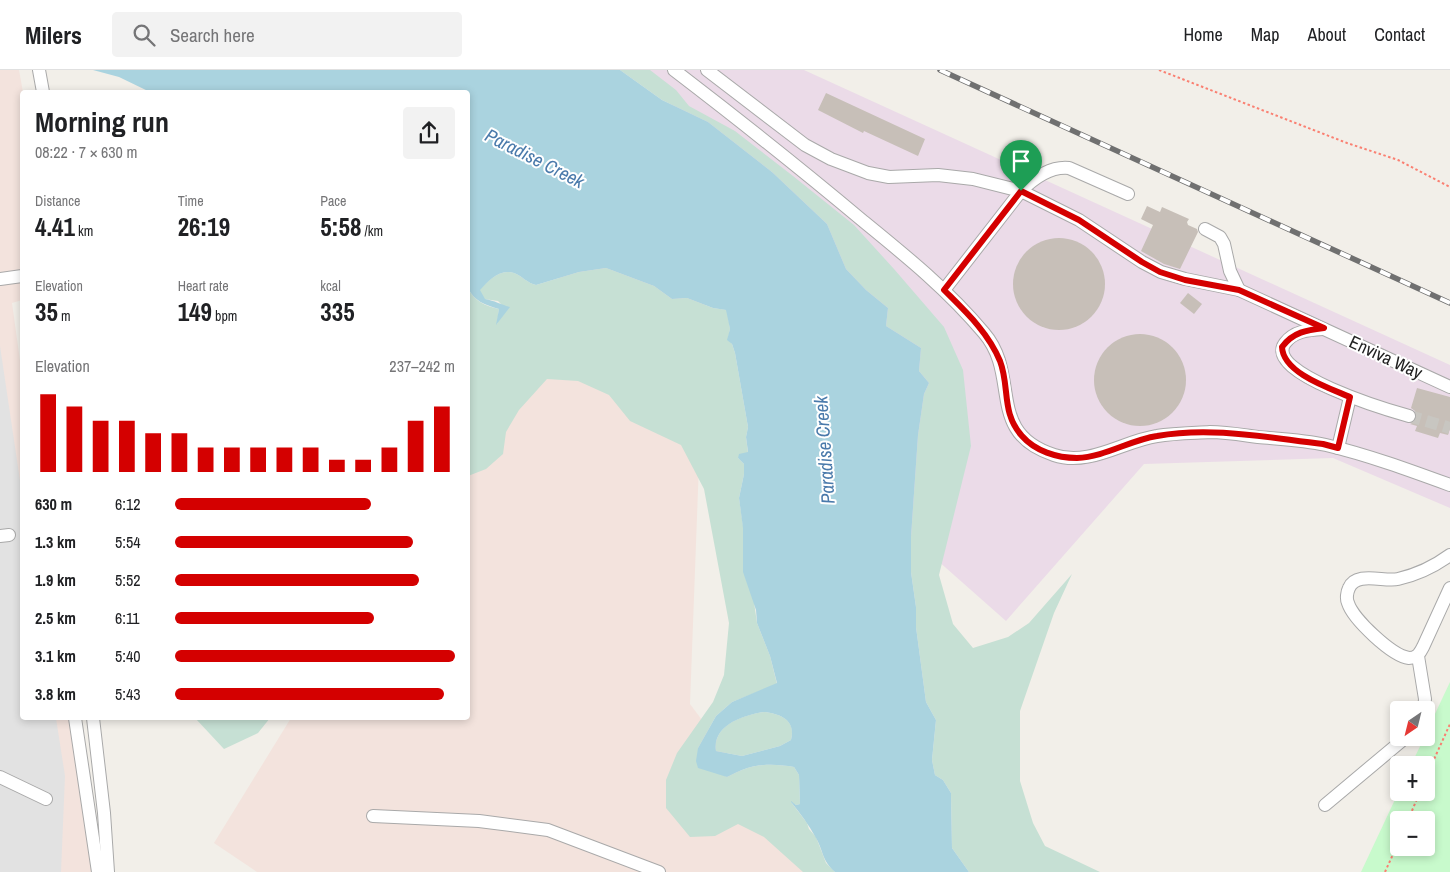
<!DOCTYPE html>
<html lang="en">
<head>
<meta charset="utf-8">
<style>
	body { margin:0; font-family:"Archivo Narrow",sans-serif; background:#f2f2f2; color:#202124; height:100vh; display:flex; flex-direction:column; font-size:19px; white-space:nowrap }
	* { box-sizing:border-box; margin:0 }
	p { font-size:16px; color:#757577 }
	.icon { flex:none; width:28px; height:28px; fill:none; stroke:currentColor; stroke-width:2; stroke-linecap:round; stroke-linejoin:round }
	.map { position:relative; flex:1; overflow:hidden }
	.sheet { position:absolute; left:20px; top:20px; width:450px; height:630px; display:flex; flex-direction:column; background:#fff; border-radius:5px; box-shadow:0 2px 8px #0003 }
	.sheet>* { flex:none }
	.needle { width:32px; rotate:215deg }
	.fabs { position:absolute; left:1390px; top:631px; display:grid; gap:10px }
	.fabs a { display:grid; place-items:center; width:45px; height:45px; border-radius:5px; background:#fff; box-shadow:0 2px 8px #0003; font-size:25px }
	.pin { position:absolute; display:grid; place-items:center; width:42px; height:42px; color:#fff; margin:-51px -21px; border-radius:50% 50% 50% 0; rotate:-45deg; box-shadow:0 0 5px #0007 }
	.pin .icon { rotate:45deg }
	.round { display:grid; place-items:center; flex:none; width:52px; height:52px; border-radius:5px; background:#f2f2f2 }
	.headline { display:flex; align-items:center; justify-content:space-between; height:85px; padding:0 15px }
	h1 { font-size:28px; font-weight:700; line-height:38px }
	.stats { display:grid; grid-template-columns:repeat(3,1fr); gap:8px; height:85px; padding:5px 15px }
	.stats div { display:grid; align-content:center }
	.stats b { font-size:25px; font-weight:700 }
	.stats small { font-size:14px; font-weight:400 }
	.stats p { font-size:14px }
	.chart { height:140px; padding:10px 15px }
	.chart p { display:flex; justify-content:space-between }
	.chart svg { width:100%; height:90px; margin-top:5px; stroke:#d40000; stroke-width:6 }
	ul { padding:0 15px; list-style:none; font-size:16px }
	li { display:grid; grid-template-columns:80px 60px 1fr; align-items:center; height:38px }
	li i { height:12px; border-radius:6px; background:#d40000 }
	header { display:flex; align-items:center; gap:30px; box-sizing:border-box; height:70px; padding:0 25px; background:#fff; border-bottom:1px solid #e0e0e0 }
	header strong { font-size:24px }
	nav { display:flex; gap:28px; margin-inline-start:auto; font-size:18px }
	.search { width:350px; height:45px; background:#f2f2f2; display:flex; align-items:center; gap:12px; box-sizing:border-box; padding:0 18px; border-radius:5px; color:#757577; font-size:19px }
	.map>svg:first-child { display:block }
</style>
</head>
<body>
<header>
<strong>Milers</strong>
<div class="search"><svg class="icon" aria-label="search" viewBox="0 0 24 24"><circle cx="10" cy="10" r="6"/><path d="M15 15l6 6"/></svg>Search here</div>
<nav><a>Home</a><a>Map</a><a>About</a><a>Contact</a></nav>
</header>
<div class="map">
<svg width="1450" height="802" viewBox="0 0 1450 802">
	<rect width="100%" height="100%" fill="#f2efe9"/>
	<path fill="#ebdbe8" d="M620,0H804L1450,295V438L1333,388L1144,394L1006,551L911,467L772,102Z"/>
	<g fill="#f3e3dd">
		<path d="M0,0H19L23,22L22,230L12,233L22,305V648H73L96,802H0Z"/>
		<path d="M582,171L705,233L690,634L816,802H257L214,773L291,648H468V359Z"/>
	</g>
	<g fill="#c6e0d4">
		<path d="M620,0H650L676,20L689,36L735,61L793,106L854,155L894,199L944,257L963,300L971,376L939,505L953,554L973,578L1008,567L1029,553L1072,504L1054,543L1020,641V711L1033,753L1045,776L1100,802H969L952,778L951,723L943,710L935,705L932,690L936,650L926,632L916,557V537L911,502V467L918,365L924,324L929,313L919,301L921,278L886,256L888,238L866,220L846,199L827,154L772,102L708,52L662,30Z"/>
		<path d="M606,198L654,216L672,229L687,228L713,238L727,240L730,259L728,269L732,274L735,283L748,357L746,367L748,383L738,388L744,394V404L739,428L757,553L770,586L777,614L732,632L716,646L698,678L721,704L727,707C732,705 736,702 742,700C759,693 777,694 794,697L799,705L800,734L796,735L791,732L807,753L809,759L816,767L826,793L835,802H803L764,767L738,754L715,766L690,767L666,738V710L677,683L713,632L724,605L729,553L704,419L681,375L630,351L609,325L578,311L547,309L519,340L506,362L503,384L486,399L468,406V218C474,231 485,236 499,239L497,254L502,235L498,231L484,229L479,220C488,211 500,198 514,203C522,206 527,213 536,215L579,202Z"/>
		<path d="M764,642C781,644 796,650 791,670L780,676L742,686L716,681C712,655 743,645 764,642Z"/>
		<path d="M195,648H270L258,663L224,679Z"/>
	</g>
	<path fill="#c8facc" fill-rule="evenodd" d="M1450,612V802H1361L1399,721L1426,722V695H1411L1424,668H1426V663ZM1399,750H1426V778H1399Z"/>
	<path fill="#e2e2e2" d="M0,276L22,424V648H56L65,706L61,802H0Z"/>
	<path fill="#aad3df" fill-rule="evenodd" d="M93,0H620L662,30L708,52L772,102L827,154L846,199L866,220L888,238L886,256L921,278L919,301L929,313L924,324L918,365L911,467V502L916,537V557L926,632L936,650L932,690L935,705L943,710L951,723L952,778L969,802H835C821,789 824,782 816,768C809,755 800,743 791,732V731L796,735L800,734L799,705L794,697C777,694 759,693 742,700C736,702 732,705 727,707L698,698L696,691L698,678L716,646L732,632L777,613L770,586L757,553L756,540L743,502V458L739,428L744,404V394L738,388L739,384L748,382L746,367L748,357L735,283L732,274L727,270L730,259L726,240L713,238L687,228L672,229L654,216L606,198L579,202L536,215C527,213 522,206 514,203C500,198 488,211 480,220L485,229C495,231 500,234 510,237L496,255L499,239C485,235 474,231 468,218V22H150L119,7ZM764,642C781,644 796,650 791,670L780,676L742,686L716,681C712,655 744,645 764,642Z"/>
	<g fill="#c7bfb8">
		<path d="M826,23L925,69L918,86L864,61L863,63L818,40Z"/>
		<path d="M1147,136L1160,142L1162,137L1189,149L1187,152L1188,155L1197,159L1198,162L1180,199L1164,194L1141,181L1153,155L1141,149Z"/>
		<circle cx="1059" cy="214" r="46"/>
		<path d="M1188,223L1202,234L1194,244L1180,233Z"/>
		<circle cx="1140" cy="310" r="46"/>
		<path d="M1417,318L1450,327V359L1448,365L1440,363L1438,368L1415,361L1417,356L1410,354L1414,352L1417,348L1415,341L1411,338Z"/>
	</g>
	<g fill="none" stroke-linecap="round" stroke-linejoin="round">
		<path stroke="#c8c6c1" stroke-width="12" stroke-dasharray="12 6" stroke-linecap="butt" d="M1409,346L1450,358"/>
		<g stroke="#a9a9a9" stroke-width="14">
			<g id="minor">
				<path d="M39,0L43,22"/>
				<path d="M674,0C738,49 801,99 863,151C906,186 948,220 984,263C1021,306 985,363 1054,385C1089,397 1123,371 1157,366C1174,363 1193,363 1210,362C1226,362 1243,365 1258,367C1280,369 1304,370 1326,375C1368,385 1409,400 1450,415"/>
				<path d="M707,0L805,75L831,89L868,103L889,107L938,105L973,109L1021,121L1079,150L1142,192L1161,202L1185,209L1239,220L1450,317"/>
				<path d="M1205,159L1220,167L1224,174L1230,201L1239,220"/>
				<path d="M0,209L22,206"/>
				<path d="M944,220L1021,121C1034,108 1050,96 1069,98L1128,124"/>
				<path d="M1323,259C1308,260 1294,261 1285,273C1262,303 1391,341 1409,346"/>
				<path d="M1338,378L1350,327"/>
				<path d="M0,466L9,465"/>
				<path d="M1450,485C1435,496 1416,505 1398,509C1384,512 1356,501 1349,518C1347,522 1346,529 1348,533C1353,549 1392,586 1409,588C1417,588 1420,583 1423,577L1450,518"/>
				<path d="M1418,586L1425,629L1424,640"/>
				<path d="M75,648L98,802"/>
				<path d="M93,648L104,743L108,802"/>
				<path d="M0,707L46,729"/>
				<path d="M1325,735L1405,668"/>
				<path d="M373,746L479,751L548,760L659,802"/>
			</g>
		</g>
		<g stroke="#fa8072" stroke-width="2" stroke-dasharray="2.5 2.5" stroke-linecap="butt">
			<path d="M1159,0L1347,73L1398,90L1450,117"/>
			<path d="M1426,707L1450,654"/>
			<path d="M1408,750L1420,722"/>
			<path d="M1385,802L1399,771"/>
		</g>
		<use href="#minor" stroke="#fff" stroke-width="12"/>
		<g stroke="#707070" stroke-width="5.5">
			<path id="rail" d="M940,0L1450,233"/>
		</g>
		<use href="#rail" stroke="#fff" stroke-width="4" stroke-dasharray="11" stroke-linecap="butt"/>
	</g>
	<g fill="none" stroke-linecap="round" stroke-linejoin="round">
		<g stroke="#fff" stroke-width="10">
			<path id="route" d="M1021,121L1079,150L1142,192L1160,202L1185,210L1239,220L1324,258C1307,260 1293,262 1282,277C1283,303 1329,318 1350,327L1338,378L1323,374C1269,368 1212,356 1157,366C1130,370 1105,387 1077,388C1057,388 1035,381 1022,366C1001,343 1010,317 1000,291C988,262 965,241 944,220Z"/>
		</g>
		<use href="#route" stroke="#d40000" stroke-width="6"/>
	</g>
	<g text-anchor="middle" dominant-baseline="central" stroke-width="4" stroke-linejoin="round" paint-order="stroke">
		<g font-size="18" fill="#222" stroke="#fff">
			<text transform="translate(1386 287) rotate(25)">Enviva Way</text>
		</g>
		<g font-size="19" font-style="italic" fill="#4a7aab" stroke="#fff">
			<text transform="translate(535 88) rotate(27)">Paradise Creek</text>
			<text transform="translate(824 380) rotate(-94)">Paradise Creek</text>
		</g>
	</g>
</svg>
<div class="fabs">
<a><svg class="needle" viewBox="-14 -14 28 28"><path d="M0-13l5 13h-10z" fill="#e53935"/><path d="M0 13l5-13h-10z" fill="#757577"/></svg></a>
<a>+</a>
<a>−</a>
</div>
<div class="pin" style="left:1021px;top:121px;background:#1e9e55"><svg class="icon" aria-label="arrive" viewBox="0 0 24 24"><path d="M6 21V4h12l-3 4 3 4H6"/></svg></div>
<section class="sheet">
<div class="headline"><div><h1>Morning run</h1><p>08:22 · 7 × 630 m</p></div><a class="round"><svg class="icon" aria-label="share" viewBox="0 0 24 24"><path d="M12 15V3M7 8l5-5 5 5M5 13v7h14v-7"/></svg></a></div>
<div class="stats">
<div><p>Distance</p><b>4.41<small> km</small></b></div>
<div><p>Time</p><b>26:19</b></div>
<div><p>Pace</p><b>5:58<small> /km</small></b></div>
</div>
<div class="stats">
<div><p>Elevation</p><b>35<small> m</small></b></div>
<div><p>Heart rate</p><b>149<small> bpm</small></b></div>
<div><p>kcal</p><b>335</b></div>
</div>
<div class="chart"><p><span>Elevation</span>237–242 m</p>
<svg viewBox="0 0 160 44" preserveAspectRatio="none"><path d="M5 44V6M15 44V12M25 44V19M35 44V19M45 44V25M55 44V25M65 44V32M75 44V32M85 44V32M95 44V32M105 44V32M115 44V38M125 44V38M135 44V32M145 44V19M155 44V12"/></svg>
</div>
<ul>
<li><b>630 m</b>6:12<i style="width:70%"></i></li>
<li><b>1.3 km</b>5:54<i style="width:85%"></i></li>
<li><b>1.9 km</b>5:52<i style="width:87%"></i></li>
<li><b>2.5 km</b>6:11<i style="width:71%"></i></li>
<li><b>3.1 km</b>5:40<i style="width:100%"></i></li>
<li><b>3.8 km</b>5:43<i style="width:96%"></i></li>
</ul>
</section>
</div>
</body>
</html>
